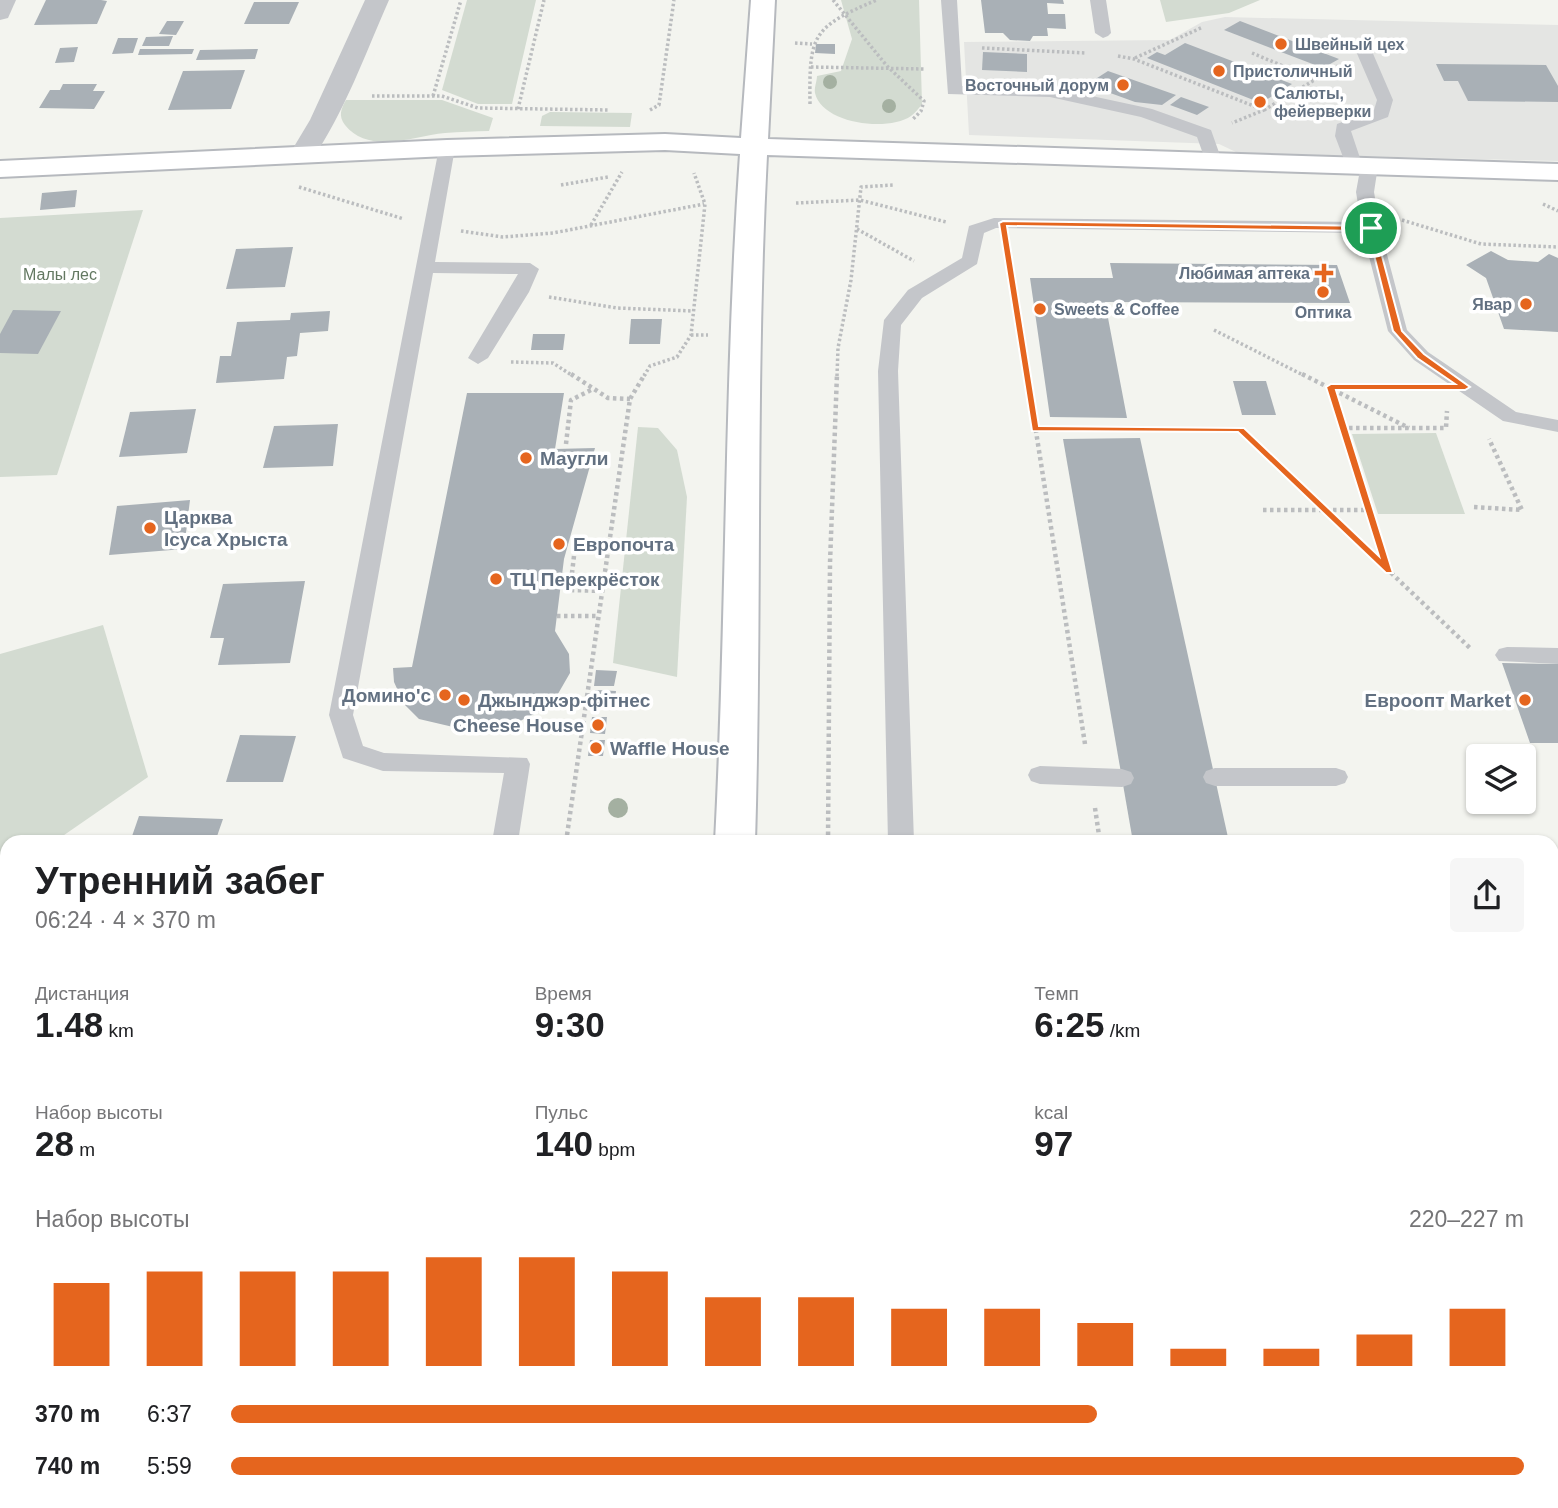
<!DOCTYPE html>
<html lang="ru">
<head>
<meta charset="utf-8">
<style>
	body { margin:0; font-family:Arial,sans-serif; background:#f6f6f6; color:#202124; height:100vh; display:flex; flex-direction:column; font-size:26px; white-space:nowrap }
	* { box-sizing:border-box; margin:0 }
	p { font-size:23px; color:#757577 }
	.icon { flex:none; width:38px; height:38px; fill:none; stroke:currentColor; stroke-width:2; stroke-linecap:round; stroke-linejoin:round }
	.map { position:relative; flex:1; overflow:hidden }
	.panel { position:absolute; left:0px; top:835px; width:1559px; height:674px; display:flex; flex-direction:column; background:#fff; border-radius:21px 21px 0 0; box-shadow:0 2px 5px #0004 }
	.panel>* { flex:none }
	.tools { position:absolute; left:1466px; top:744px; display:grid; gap:14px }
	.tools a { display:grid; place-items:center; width:70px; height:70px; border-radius:7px; background:#fff; box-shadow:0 2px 5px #0004; font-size:35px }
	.pin { position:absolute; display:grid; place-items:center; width:60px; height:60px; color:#fff; margin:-30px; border:4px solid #fff; border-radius:50%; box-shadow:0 2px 7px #0007 }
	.round { display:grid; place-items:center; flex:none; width:74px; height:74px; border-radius:7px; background:#f6f6f6 }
	.overview { display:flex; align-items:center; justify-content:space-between; height:119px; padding:0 35px }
	h1 { font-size:38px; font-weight:700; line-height:52px }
	.metrics { display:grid; grid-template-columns:repeat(3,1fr); gap:10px; height:119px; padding:7px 35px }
	.metrics div { display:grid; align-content:center }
	.metrics b { font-size:35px; font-weight:700 }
	.metrics small { font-size:19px; font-weight:400 }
	.metrics p { font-size:19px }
	.chart { height:196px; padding:14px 35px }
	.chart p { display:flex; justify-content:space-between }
	.chart svg { width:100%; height:126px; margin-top:7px; stroke:#e5651e; stroke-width:6 }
	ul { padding:0 35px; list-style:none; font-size:23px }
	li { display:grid; grid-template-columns:112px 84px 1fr; align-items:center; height:52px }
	li i { height:18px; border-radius:9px; background:#e5651e }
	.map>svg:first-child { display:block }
</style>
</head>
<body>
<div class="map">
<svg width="1558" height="1508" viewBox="0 0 1558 1508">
	<rect width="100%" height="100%" fill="#f3f4ef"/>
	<path fill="#e4e5e3" d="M1225,17L1558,25V161L1238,153L1219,144L969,135L964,42L1170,40L1202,22Z"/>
	<g fill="#d3dbd1">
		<path d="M467,0H536L512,104H478L442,90Z"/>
		<path d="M841,0H919L922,104C919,108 915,113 911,116C888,132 822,124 815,93C814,88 817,81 817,76L841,71L852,39Z"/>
		<path d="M1160,0H1260L1229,13L1166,22Z"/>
		<path d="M346,100H442L493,118L489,131C475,131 460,132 445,133C414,136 369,155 345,125C338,116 341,109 346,100Z"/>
		<path d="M550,112L632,113L630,127L540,126L542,116Z"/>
		<path d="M143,210L57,475L0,477V218Z"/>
		<path d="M638,427L658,428L677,450L687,497L677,677L613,663Z"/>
		<path d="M1436,433L1465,514H1378L1352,434Z"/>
		<path d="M103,625L148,777L54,842H7V875L0,879V654Z"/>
		<path d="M1558,1128V1270L1552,1255V1129Z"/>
	</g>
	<g fill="#a9b0b6">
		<path d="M46,0H101L107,1L97,24L34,25Z"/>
		<path d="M981,0H1063L1064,4L1047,3L1048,14H1065L1066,29L1047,28L1048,36H1033L1030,41L1010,40L1003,33H985Z"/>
		<path d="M254,2H299L289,24H244Z"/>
		<path d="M167,21H184L176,35L159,34Z"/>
		<path d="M1240,21L1339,59L1323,68L1224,30Z"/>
		<path d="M173,36L169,46H142L146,37Z"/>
		<path d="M118,38H138L133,53L112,54Z"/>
		<path d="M1185,43L1292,84L1261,103L1147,58L1157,52L1165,55Z"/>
		<path d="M816,44H835V54L815,53Z"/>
		<path d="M78,47L74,62L55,63L60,48Z"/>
		<path d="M140,49H194L192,54L138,55Z"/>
		<path d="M258,49L255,59L196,60L200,50Z"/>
		<path d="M983,52L1027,54V72L982,70Z"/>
		<path d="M1436,64L1546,65L1558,86V102L1468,101L1458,81H1444Z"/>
		<path d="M245,70L231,109L168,110L183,71Z"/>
		<path d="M1108,71L1176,95L1162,105L1135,102L1102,90L1094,80Z"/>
		<path d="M63,84H97L93,91H105L94,109L39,108L50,90H60Z"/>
		<path d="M1181,97L1209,107L1197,115L1170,105Z"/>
		<path d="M77,190L75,207L40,210L42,193Z"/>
		<path d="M293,247L285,287L226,289L236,249Z"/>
		<path d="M1491,251L1508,260L1538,262L1549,254L1558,258V332L1504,329L1486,278L1466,265Z"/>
		<path d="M1110,263L1337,265L1350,303L1105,302L1127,418L1050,417L1030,278H1113Z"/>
		<path d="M13,310L61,311L38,354L0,353V334Z"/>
		<path d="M330,311L328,331L300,333L297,356L287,357L284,379L216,383L220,356H231L237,322L290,320L291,313Z"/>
		<path d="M631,319H662L660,344H629Z"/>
		<path d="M533,334H565L563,350H531Z"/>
		<path d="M1233,381H1266L1276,415H1242Z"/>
		<path d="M467,393H564L555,449L595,448L564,559L555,631L569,654L570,673L555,699L540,711L518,722L493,729L466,730L419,719L404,704L394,682L393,668L412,667Z"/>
		<path d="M196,409L187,453L119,457L130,412Z"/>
		<path d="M338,424L333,466L263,468L274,426Z"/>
		<path d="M1140,438L1229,842H1133L1063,439Z"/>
		<path d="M190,500L184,549L109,555L117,506Z"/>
		<path d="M305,581L290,663L218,665L224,638H210L223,584Z"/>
		<path d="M1502,663L1558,664V743H1530Z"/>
		<path d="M596,670L617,671L614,686H594Z"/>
		<path d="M595,690L616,691L614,706H593Z"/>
		<path d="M592,717H607L605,734L590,733Z"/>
		<path d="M240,735L296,736L283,782H226Z"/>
		<path d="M590,740H605L603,756H588Z"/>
		<path d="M139,816L223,819L215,842H130Z"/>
		<rect x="1552" y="928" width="6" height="83"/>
		<path d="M7,937V965H0V955Z"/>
		<rect x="0" y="1025" width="7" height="50"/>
		<path d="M0,1334H7L1,1369H0Z"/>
		<path d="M1552,1492L1558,1508H1402L1400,1502H1552Z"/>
	</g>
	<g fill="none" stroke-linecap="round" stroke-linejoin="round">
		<g stroke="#b6b9be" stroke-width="4">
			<g id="secondary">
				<path d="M751,0H775L768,139L1558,164V180L767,155C755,384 762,613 755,842H715C727,613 724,383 740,154L665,150L447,156L0,177V161L447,140L665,134L741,138Z"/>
				<path d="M682,1502H736L735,1508H681Z"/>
			</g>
		</g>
		<g stroke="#bbbdbf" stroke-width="3.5" stroke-dasharray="2.5 2.5" stroke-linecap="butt">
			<path d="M833,0L887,66L924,101L921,111L912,120"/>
			<path d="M795,43L812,44"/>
			<path d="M982,48L1085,53"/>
			<path d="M1252,53L1314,79"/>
			<path d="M1118,56L1134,59L1264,110L1232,123"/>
			<path d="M1135,58L1203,27"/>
			<path d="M811,67L925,69"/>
			<path d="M372,96H442L478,108L610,110"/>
			<path d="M433,96L461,0"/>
			<path d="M810,104C809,35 812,27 877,0"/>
			<path d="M518,109L544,0"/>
			<path d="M650,110L659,105L674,0"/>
			<path d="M1264,110L1338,66"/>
			<path d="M561,185L608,177"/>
			<path d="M299,187L404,219"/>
			<path d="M796,203L860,200L946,222"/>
			<path d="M1543,204L1558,211"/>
			<path d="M1402,220L1481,244L1558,247"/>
			<path d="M591,225L622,172"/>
			<path d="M857,229L914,261"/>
			<path d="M461,231L503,237L553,233L704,204"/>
			<path d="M1007,248L1027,376"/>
			<path d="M549,297L617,308L693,311"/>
			<path d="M1214,330L1305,376"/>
			<path d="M691,335H708"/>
			<path d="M511,362L553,363L573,376"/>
			<path d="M644,376L650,366L677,357L691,335L705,204L694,173"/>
			<path d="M837,376L838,348L851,280L861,187L893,185"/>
		</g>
		<g stroke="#bbbdbf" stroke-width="4.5" stroke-dasharray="3.5 3.5" stroke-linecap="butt">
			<path d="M571,374L608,398L630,399"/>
			<path d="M1027,374L1085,744"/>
			<path d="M1302,374L1409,428"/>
			<path d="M1344,428L1331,387L1412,386"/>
			<path d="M1035,429L1241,430L1470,648"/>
			<path d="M566,444L571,400L593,389"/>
			<path d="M1474,507L1522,510L1489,439"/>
			<path d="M1263,510H1370"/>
			<path d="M574,556L570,590L602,591"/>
			<path d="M1389,570L1344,428H1446L1447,411"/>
			<path d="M557,616H598"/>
			<path d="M1095,808L1100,842"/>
			<path d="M566,842L630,399L645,374"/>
			<path d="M828,842L830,563L837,374"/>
		</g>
		<g stroke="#bbbdbf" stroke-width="5" stroke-dasharray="4.5 4.5" stroke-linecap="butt">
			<path d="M1552,1046H1558"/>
			<path d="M830,1502V1508"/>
			<path d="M473,1508L474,1502"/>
		</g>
		<g fill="#c4c6ca" fill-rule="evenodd">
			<path d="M941,0H957L962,86L1050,87L1152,109L1211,130L1222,161L1213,166L1207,165L1197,137L1141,117L1050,97L948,94Z"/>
			<path d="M1090,0H1106L1111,33L1108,36L1103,38L1095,33Z"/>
			<path d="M1360,37L1368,42L1393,100L1388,117L1351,131L1362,164L1369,161L1378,166L1374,192L1380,228L1407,330L1428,352L1516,412L1558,420V432L1503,421L1414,360L1388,331L1363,233L996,228L984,233L977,264L922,298L901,325L898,371L914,842H888L878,371L884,320L908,290L962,258L969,226L994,218L1361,222L1356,192L1360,170H1348L1335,136L1337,124L1374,110L1377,100L1352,42Z"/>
			<path d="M447,143L455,148L435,262L530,263L539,269L529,292L488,358L478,364L468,358L518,274L433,273L353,715L363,746L384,753L527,758L530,764L518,842H492L504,773L383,771L343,758L329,715L439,148Z"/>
			<path d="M1507,647L1558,648V664L1499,661L1495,655L1499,649Z"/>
			<path d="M1040,766L1122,769L1131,772L1134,778L1131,784L1122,787L1040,784L1031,781L1028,775L1031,769Z"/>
			<path d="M1215,768H1336L1345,771L1348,777L1345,783L1336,786H1215L1206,783L1203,777L1206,771Z"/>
			<path d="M378,1502H412L411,1508H377Z"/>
			<rect x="886" y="1502" width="34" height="6"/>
		</g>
		<g fill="#c4c6ca" fill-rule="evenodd">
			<path d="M0,0H16L8,18L0,20Z"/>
			<path d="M365,0H389C365,54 345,112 311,161H293L289,155L310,120Z"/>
		</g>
		<use href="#secondary" fill="#fff" fill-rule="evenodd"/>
	</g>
	<g fill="#a4b0a1">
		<circle cx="830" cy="82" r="7"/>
		<circle cx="889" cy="106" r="7"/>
		<circle cx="618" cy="808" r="10"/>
	</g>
	<path fill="#e5651e" stroke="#fff" stroke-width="2" fill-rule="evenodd" d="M1003,221L1374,226L1402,331L1424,354L1470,387L1465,390H1336L1393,573H1386L1238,432L1032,431L999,223ZM1007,226L1368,231L1393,331L1417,358L1455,384H1331L1326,387L1379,556L1244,428L1039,426Z"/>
	<g fill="#e5651e" stroke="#fff" stroke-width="2.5">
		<circle cx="1281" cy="44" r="7"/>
		<circle cx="1219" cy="71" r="7"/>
		<circle cx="1123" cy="85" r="7"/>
		<circle cx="1260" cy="102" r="7"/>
		<path d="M1320.5 262.5h7v7h7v7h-7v7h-7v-7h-7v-7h7z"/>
		<circle cx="1323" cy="292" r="7"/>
		<circle cx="1526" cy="304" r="7"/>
		<circle cx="1040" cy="309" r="7"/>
		<circle cx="526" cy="458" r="7"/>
		<circle cx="150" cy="528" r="7"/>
		<circle cx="559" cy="544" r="7"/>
		<circle cx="496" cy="579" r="7"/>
		<circle cx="445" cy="695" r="7"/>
		<circle cx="464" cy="700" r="7"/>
		<circle cx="1525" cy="700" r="7"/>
		<circle cx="598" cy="725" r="7"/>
		<circle cx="596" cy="748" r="7"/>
	</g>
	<g text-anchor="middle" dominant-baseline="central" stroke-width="7" stroke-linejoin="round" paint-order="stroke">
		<g font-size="16" font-weight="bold" fill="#627081" stroke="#fff" text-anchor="start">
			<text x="1295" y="44">Швейный цех</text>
			<text x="1233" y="71">Пристоличный</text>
			<text x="1109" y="85" text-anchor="end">Восточный дорум</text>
			<text x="1274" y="93">Салюты,<tspan x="1274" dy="18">фейерверки</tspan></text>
			<text x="1310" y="273" text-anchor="end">Любимая аптека</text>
			<text x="1512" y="304" text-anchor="end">Явар</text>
			<text x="1054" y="309">Sweets &amp; Coffee</text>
			<text x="1323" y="312" text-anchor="middle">Оптика</text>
		</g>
		<g font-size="16" fill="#637861" stroke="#fff">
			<text x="60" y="274">Малы лес</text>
		</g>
		<g font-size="19" font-weight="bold" fill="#627081" stroke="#fff" text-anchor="start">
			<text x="540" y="458">Маугли</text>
			<text x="164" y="517">Царква<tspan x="164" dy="22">Ісуса Хрыста</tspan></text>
			<text x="573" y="544">Европочта</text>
			<text x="510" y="579">ТЦ Перекрёсток</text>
			<text x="431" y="695" text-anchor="end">Домино'c</text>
			<text x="478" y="700">Джынджэр-фітнес</text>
			<text x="1511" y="700" text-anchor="end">Евроопт Market</text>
			<text x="584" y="725" text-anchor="end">Cheese House</text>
			<text x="610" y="748">Waffle House</text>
		</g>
	</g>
</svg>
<div class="tools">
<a><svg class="icon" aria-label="layers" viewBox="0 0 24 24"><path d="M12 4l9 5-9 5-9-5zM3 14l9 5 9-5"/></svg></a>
</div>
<div class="pin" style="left:1371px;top:228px;background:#1e9e55"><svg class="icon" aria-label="arrive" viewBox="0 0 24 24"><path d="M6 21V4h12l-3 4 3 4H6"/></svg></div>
<section class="panel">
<div class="overview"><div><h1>Утренний забег</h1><p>06:24 · 4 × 370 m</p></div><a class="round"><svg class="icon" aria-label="share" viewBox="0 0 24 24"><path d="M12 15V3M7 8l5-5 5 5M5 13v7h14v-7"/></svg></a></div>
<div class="metrics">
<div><p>Дистанция</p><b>1.48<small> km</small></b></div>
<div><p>Время</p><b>9:30</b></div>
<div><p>Темп</p><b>6:25<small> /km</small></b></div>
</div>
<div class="metrics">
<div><p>Набор высоты</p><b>28<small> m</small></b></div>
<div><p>Пульс</p><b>140<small> bpm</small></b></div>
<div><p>kcal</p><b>97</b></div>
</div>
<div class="chart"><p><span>Набор высоты</span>220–227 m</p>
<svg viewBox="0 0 160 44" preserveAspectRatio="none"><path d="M5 44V15M15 44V11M25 44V11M35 44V11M45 44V6M55 44V6M65 44V11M75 44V20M85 44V20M95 44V24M105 44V24M115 44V29M125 44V38M135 44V38M145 44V33M155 44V24"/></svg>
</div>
<ul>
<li><b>370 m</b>6:37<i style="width:67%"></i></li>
<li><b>740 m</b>5:59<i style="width:100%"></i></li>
</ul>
</section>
</div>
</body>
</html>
